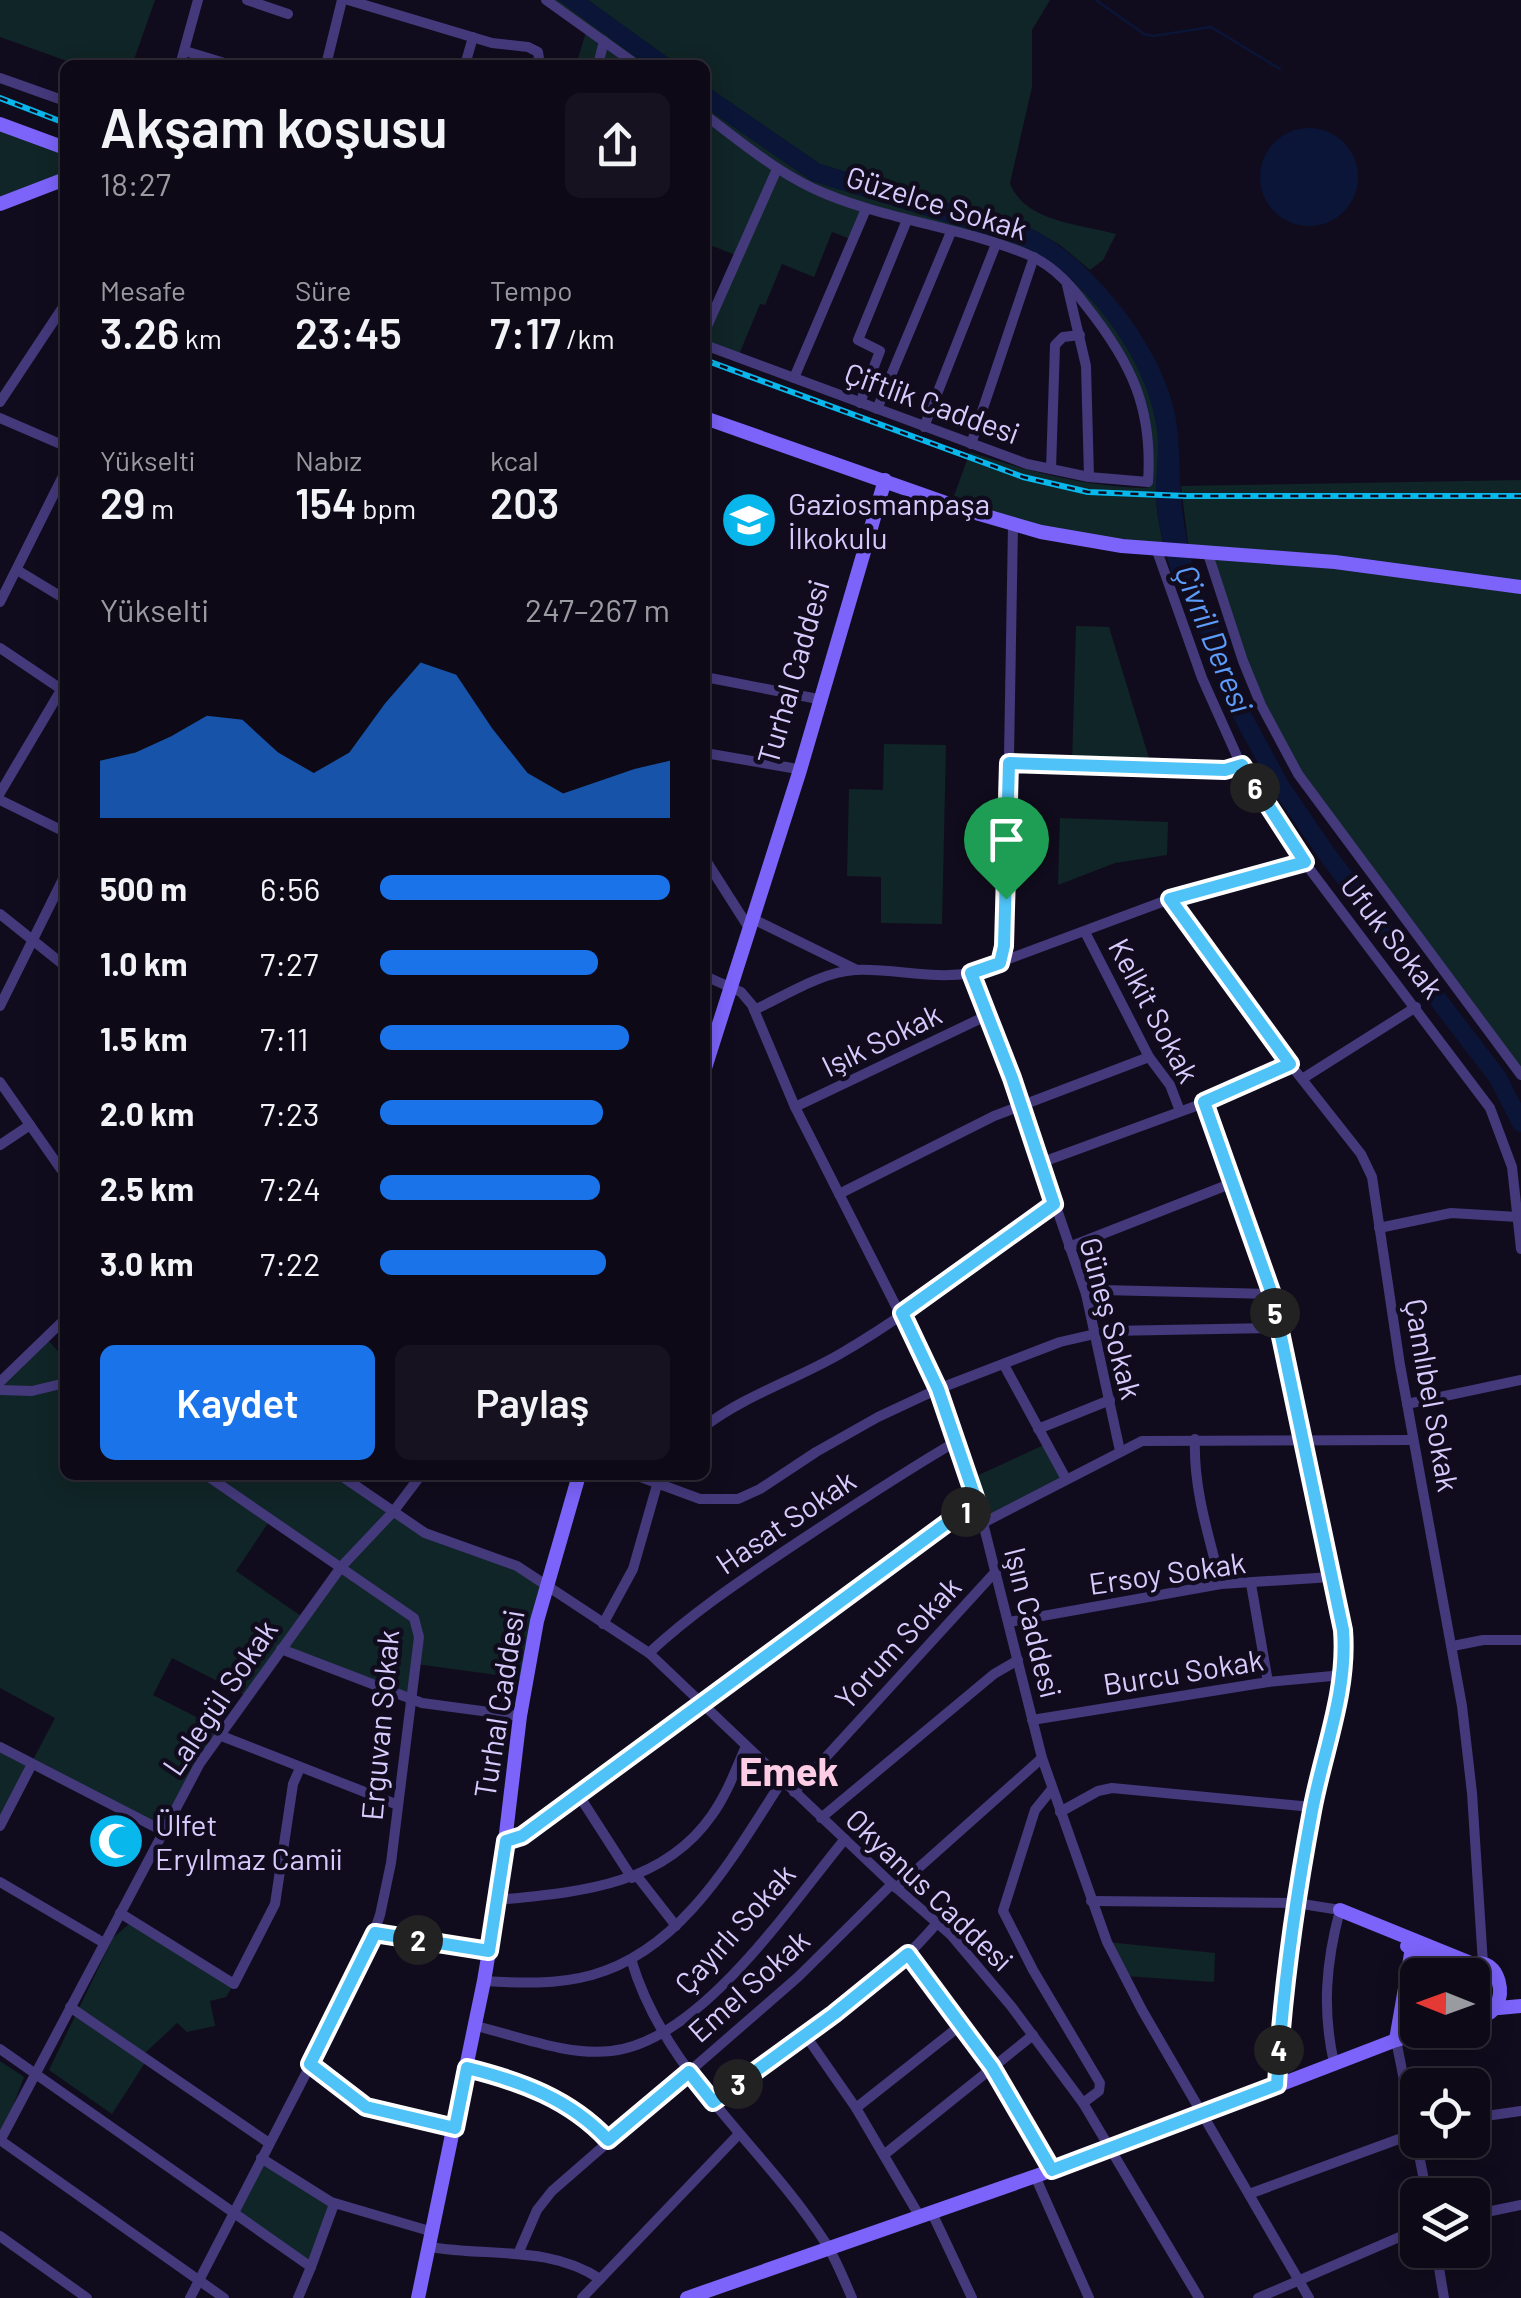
<!DOCTYPE html>
<html lang="tr">
<head>
<meta charset="utf-8">
<style>
	body { margin:0; font-family:Barlow,sans-serif; background:#16121f; color:#f1f3f6; height:100vh; display:flex; flex-direction:column; font-size:38px; white-space:nowrap }
	* { box-sizing:border-box; margin:0 }
	p { font-size:32px; color:#9a9aa1 }
	.icon { flex:none; width:55px; height:55px; fill:none; stroke:currentColor; stroke-width:2; stroke-linecap:round; stroke-linejoin:round }
	.map { position:relative; flex:1; overflow:hidden }
	.sheet { position:absolute; left:60px; top:60px; width:650px; height:1420px; display:flex; flex-direction:column; background:#0d0916; border-radius:15px; box-shadow:0 5px 25px #0003,0 0 0 2px #2d2a35 }
	.sheet>* { flex:none }
	.needle { width:65px; rotate:271deg }
	.tools { position:absolute; left:1400px; top:1958px; display:grid; gap:20px }
	.tools a { display:grid; place-items:center; width:90px; height:90px; border-radius:15px; background:#0d0916; box-shadow:0 5px 25px #0003,0 0 0 2px #2d2a35; font-size:50px }
	.pin { position:absolute; display:grid; place-items:center; width:85px; height:85px; color:#fff; margin:-102px -42px; border-radius:50% 50% 50% 0; rotate:-45deg; box-shadow:0 0 10px #0007 }
	.pin .icon { rotate:45deg }
	.km { position:absolute; width:50px; height:50px; margin:-25px; border-radius:50%; background:#222; color:#fff; font-size:28px; line-height:50px; text-align:center }
	.round { display:grid; place-items:center; flex:none; width:105px; height:105px; border-radius:15px; background:#16121f }
	.overview { display:flex; align-items:center; justify-content:space-between; height:170px; padding:0 40px }
	h1 { font-size:55px; font-weight:600; line-height:75px }
	.figures { display:grid; grid-template-columns:repeat(3,1fr); gap:15px; height:170px; padding:10px 40px }
	.figures div { display:grid; align-content:center }
	.figures b { font-size:42px; font-weight:600 }
	.figures small { font-size:28px; font-weight:400 }
	.figures p { font-size:28px }
	.chart { height:280px; padding:20px 40px }
	.chart p { display:flex; justify-content:space-between }
	.chart svg { width:100%; height:180px; margin-top:10px; fill:#1a73e8; opacity:.7 }
	.button { display:flex; gap:20px; margin-top:auto; padding:20px 40px }
	.button a { flex:1; height:115px; border-radius:15px; background:#1a73e8; color:#fff; font-size:40px; font-weight:600; line-height:115px; text-align:center }
	.button a+a { background:#16121f; color:#f1f3f6 }
	ul { padding:0 40px; list-style:none; font-size:32px }
	li { display:grid; grid-template-columns:160px 120px 1fr; align-items:center; height:75px }
	li i { height:25px; border-radius:12px; background:#1a73e8 }
	.map>svg:first-child { display:block }
</style>
</head>
<body>
<div class="map">
<svg width="1521" height="2298" viewBox="0 0 1521 2298">
	<rect width="100%" height="100%" fill="#110c1d"/>
	<g fill="#102527" fill-rule="evenodd">
		<path d="M0,0H155L132,65H78L0,37Z"/>
		<path d="M546,0H558L647,65H576L587,29Z"/>
		<path d="M588,0H1050L1032,30V87L1010,183C1024,222 1080,224 1116,234L1103,260L1090,270L1060,245L1032,229L820,164L705,85V65H678Z"/>
		<path d="M705,107L812,181L1021,245C1086,276 1150,361 1158,433C1160,454 1156,474 1156,495C1156,513 1161,531 1164,549L1122,546L951,504L970,452C1028,471 1086,487 1147,488L1149,458L1140,394L1069,284L1034,257L866,209L853,240L832,232L814,277L782,264L765,305L760,304L738,357L705,345V331L738,256L705,243Z"/>
		<path d="M0,124L65,148V179L0,204Z"/>
		<path d="M1521,480V1075L1344,840L1261,705L1208,551L1189,550L1181,486Z"/>
		<path d="M1076,626L1109,627L1152,768L1072,765Z"/>
		<path d="M884,744L946,745L942,924L881,923V877L847,876L849,789L883,790Z"/>
		<path d="M1060,818L1168,822L1167,855L1115,863L1058,885Z"/>
		<path d="M46,1338L65,1359V1475H340L418,1529L508,1562L545,1588L526,1679L416,1664L411,1699L281,1649L247,1696L172,1658L153,1695L222,1730L163,1831L44,1764H32L0,1825V1744L33,1760L55,1718L0,1688V1382ZM270,1520L341,1567L304,1618L236,1571Z"/>
		<path d="M1046,1444L1066,1479L983,1523L970,1479Z"/>
		<path d="M129,1924L234,1984L226,1997L210,2001L215,2026L187,2032L177,2023L144,2054L148,2058L112,2114L49,2070L113,1938Z"/>
		<path d="M1107,1942L1215,1953L1214,1982L1124,1976Z"/>
		<path d="M0,2061L24,2077L0,2140Z"/>
		<path d="M261,2158L334,2204L311,2267L234,2212Z"/>
	</g>
	<g fill="#0a1538">
		<path d="M558,0H588L678,65H647Z"/>
		<path d="M705,85L820,164L1032,229C1093,259 1162,347 1175,414C1180,442 1179,470 1181,498C1183,524 1189,550 1194,575L1174,581C1166,554 1158,526 1156,499C1155,475 1160,453 1157,430C1148,358 1085,276 1021,245L812,181L705,107Z"/>
		<circle cx="1309" cy="177" r="49"/>
	</g>
	<g fill="none" stroke-linecap="round" stroke-linejoin="round">
		<path stroke="#0a1538" stroke-width="2.5" d="M1096,0L1144,34L1153,36L1211,27L1280,69"/>
		<path stroke="#0a1538" stroke-width="18" d="M1181,558L1241,713L1281,787L1329,857L1498,1078L1521,1123"/>
		<g stroke="#44397b" stroke-width="10">
			<path d="M247,0L288,14"/>
			<path d="M348,0L492,43L528,47L538,52L540,65"/>
			<path d="M546,0L637,65"/>
			<path d="M185,51L231,65"/>
			<path d="M180,65L198,0"/>
			<path d="M326,65L342,0"/>
			<path d="M465,65L473,37"/>
			<path d="M598,65L604,41"/>
			<path d="M0,78L65,101"/>
			<path d="M705,115C744,144 781,176 826,194C892,221 966,228 1031,256C1055,267 1072,287 1087,307C1132,364 1153,409 1148,482L1089,477L1027,464L705,345"/>
			<path d="M1067,285L1086,366L1089,477"/>
			<path d="M705,331L777,169"/>
			<path d="M794,378L866,209"/>
			<path d="M0,402L65,304"/>
			<path d="M860,403L880,351L858,340L907,220"/>
			<path d="M877,409L951,232"/>
			<path d="M0,418L65,446"/>
			<path d="M924,427L996,244"/>
			<path d="M971,444L1034,257"/>
			<path d="M1051,469L1055,345L1063,337L1080,335"/>
			<path d="M1156,548L1202,678L1241,765L1261,799L1305,863L1490,1108L1512,1167L1521,1249"/>
			<path d="M1207,551L1243,661L1261,705L1298,774L1521,1075"/>
			<path d="M17,570L65,599"/>
			<path d="M0,602L65,472"/>
			<path d="M0,648L64,691"/>
			<path d="M705,677L813,698"/>
			<path d="M705,753L792,768"/>
			<path d="M1009,763L1225,770L1241,765"/>
			<path d="M0,793L61,690"/>
			<path d="M0,800L65,832"/>
			<path d="M705,859L749,928"/>
			<path d="M1170,899L1290,1064L1361,1154L1372,1177L1400,1365L1462,1706L1472,1793L1483,1964"/>
			<path d="M0,914L65,966"/>
			<path d="M751,918L857,970"/>
			<path d="M1085,932L1149,1057L1170,1085L1180,1111"/>
			<path d="M1000,963L1006,929L1013,525"/>
			<path d="M971,973L1012,1078L1086,1294L1120,1451"/>
			<path d="M705,976L741,992L752,1005L795,1107L938,1389L983,1523L1042,1758L1107,1942L1142,2010L1309,2298"/>
			<path d="M0,1006L65,875"/>
			<path d="M754,1010C785,996 821,972 855,970C894,968 932,980 971,973L1170,899L1305,863"/>
			<path d="M1302,1079L1416,1007"/>
			<path d="M0,1082L65,1175"/>
			<path d="M1204,1103L1272,1294L1343,1631C1347,1692 1323,1751 1312,1811C1295,1901 1282,1993 1277,2085"/>
			<path d="M795,1107L988,1015"/>
			<path d="M0,1145L30,1125"/>
			<path d="M1040,1163L1204,1103L1290,1064"/>
			<path d="M839,1194L994,1116L1149,1057"/>
			<path d="M1379,1228L1451,1213L1518,1217"/>
			<path d="M1069,1247L1235,1182"/>
			<path d="M1086,1294L1101,1290L1272,1294"/>
			<path d="M1004,1365L1066,1479"/>
			<path d="M0,1382L65,1319"/>
			<path d="M0,1390L32,1391L65,1383"/>
			<path d="M1407,1404L1521,1380"/>
			<path d="M705,1426C746,1395 795,1380 840,1354C915,1311 983,1254 1054,1204"/>
			<path d="M1038,1429L1110,1400"/>
			<path d="M1195,1439C1193,1488 1209,1537 1221,1584"/>
			<path d="M340,1475L425,1533L517,1566L649,1653L892,1884L951,1935L1011,2006L1083,2103L1199,2298"/>
			<path d="M635,1475L700,1499H738L760,1489L816,1452L878,1417L938,1389L1060,1342L1108,1331L1278,1328"/>
			<path d="M983,1523L1142,1441L1413,1440"/>
			<path d="M1251,1584L1268,1682"/>
			<path d="M1009,1622L1221,1584L1332,1577"/>
			<path d="M603,1624L633,1569L657,1485L664,1475"/>
			<path d="M1453,1646L1483,1640H1521"/>
			<path d="M281,1649L422,1703L520,1716"/>
			<path d="M649,1653C692,1613 740,1581 789,1548C845,1511 900,1474 957,1441"/>
			<path d="M1032,1720L1268,1682L1343,1675"/>
			<path d="M219,1735L398,1805"/>
			<path d="M0,1747L163,1831"/>
			<path d="M1052,1789L1035,1810L1003,1911L1033,1970L1100,2083L1099,2091L1083,2103"/>
			<path d="M794,1792L997,1570"/>
			<path d="M578,1794L632,1878"/>
			<path d="M1060,1812L1098,1791L1112,1788L1312,1807"/>
			<path d="M821,1818L994,1674L1018,1660"/>
			<path d="M0,1826L32,1764"/>
			<path d="M506,1841L522,1836L951,1520L979,1506"/>
			<path d="M637,1876L676,1926"/>
			<path d="M0,1882L104,1943"/>
			<path d="M896,1888L1042,1758"/>
			<path d="M498,1900C577,1892 662,1887 712,1815C727,1794 736,1769 746,1746"/>
			<path d="M1091,1901L1296,1903L1340,1910C1326,1962 1322,2010 1334,2063"/>
			<path d="M120,1913L234,1984L275,1904L293,1784L300,1768"/>
			<path d="M375,1933L489,1951"/>
			<path d="M908,1954L992,2067L1052,2170"/>
			<path d="M631,1959C664,2073 763,2145 825,2242C836,2259 844,2280 852,2298"/>
			<path d="M484,1981C520,1983 556,1985 592,1975C683,1950 734,1855 782,1781"/>
			<path d="M70,2007L269,2143"/>
			<path d="M476,2026C518,2036 567,2056 611,2051C700,2042 791,1904 845,1839"/>
			<path d="M806,2036L856,2108L920,2217"/>
			<path d="M1396,2040L1427,2195"/>
			<path d="M0,2049L311,2267L298,2298"/>
			<path d="M310,2064L366,2107L455,2128"/>
			<path d="M467,2068C520,2081 571,2099 608,2140"/>
			<path d="M713,2102C788,2050 878,1993 937,1923"/>
			<path d="M856,2108L961,2025"/>
			<path d="M1472,2118L1521,2111"/>
			<path d="M0,2140L224,2298"/>
			<path d="M0,2141L200,1763L341,1567L393,1512L421,1475"/>
			<path d="M885,2154L1033,2035"/>
			<path d="M261,2158L331,2202L433,2232"/>
			<path d="M1035,2176L1089,2298"/>
			<path d="M1249,2194L1418,2132"/>
			<path d="M932,2213L972,2298"/>
			<path d="M1472,2215L1521,2205"/>
			<path d="M0,2236L87,2298"/>
			<path d="M430,2247C488,2257 549,2245 600,2279"/>
			<path d="M1436,2250L1444,2298"/>
			<path d="M518,2254L537,2210L552,2191L798,1977L892,1884"/>
			<path d="M311,2267L334,2204"/>
			<path d="M190,2298L364,1961L380,1915L391,1863L419,1637L414,1618L206,1475"/>
			<path d="M582,2298L738,2135"/>
			<path d="M1258,2298L1418,2229"/>
		</g>
		<g stroke="#7c64fa" stroke-width="14">
			<path d="M0,124L65,148"/>
			<path d="M0,204L65,179"/>
			<path d="M705,418L969,511L1041,532L1122,546L1335,562L1521,587"/>
			<path d="M705,1068L800,770L885,480"/>
			<path d="M1340,1910L1473,1964"/>
			<path d="M1407,1946L1432,1961L1445,1975"/>
			<path d="M1457,1975C1499,1932 1521,2021 1472,2016"/>
			<path d="M1499,2008L1521,2006"/>
			<path d="M1396,2040L1412,1948"/>
			<path d="M418,2298L484,1981L499,1892L520,1716L537,1621L579,1475"/>
			<path d="M687,2298L1113,2149L1396,2040L1431,2030"/>
		</g>
		<g stroke="#08b7ec" stroke-width="6">
			<g id="rail">
				<path d="M0,98L65,123"/>
				<path d="M705,360L1023,477L1088,492L1186,496H1521"/>
			</g>
		</g>
		<use href="#rail" stroke="#110c1d" stroke-width="2.5" stroke-dasharray="8" stroke-linecap="butt"/>
	</g>
	<g fill="none" stroke-linecap="round" stroke-linejoin="round">
		<g stroke="#fff" stroke-width="20">
			<path id="route" d="M1009,763L1225,770L1242,765L1305,862L1170,899L1290,1064L1204,1102L1272,1294L1343,1630C1348,1692 1323,1751 1312,1811C1295,1901 1282,1993 1277,2085L1052,2170L992,2067L908,1954L834,2014L713,2102L689,2072L608,2140C570,2099 520,2081 467,2068L455,2128L366,2107L310,2064L375,1933L489,1951L506,1841L522,1836L951,1520L978,1506L938,1389L902,1313L1054,1204L1012,1078L971,973L1000,963L1004,946Z"/>
		</g>
		<use href="#route" stroke="#4fc3f7" stroke-width="12"/>
	</g>
	<defs>
		<g id="school-disc" transform="scale(2.875)"><circle r="9.5" fill="#08b7ec" stroke="#110c1d"/><path d="M0-5L7-2L0 1L-7-2ZM-4 1L0 2.5L4 1V4Q0 6-4 4Z" fill="#fff"/></g>
		<g id="mosque-disc" transform="scale(2.875)"><circle r="9.5" fill="#08b7ec" stroke="#110c1d"/><path d="M3.5-4.9A6 6 0 1 0 3.5 4.9A5 5 0 1 1 3.5-4.9Z" fill="#fff"/></g>
	</defs>
	<g fill-rule="evenodd">
		<use href="#school-disc" x="749" y="520"/>
		<use href="#mosque-disc" x="116" y="1841"/>
	</g>
	<g text-anchor="middle" dominant-baseline="central" stroke-width="9" stroke-linejoin="round" paint-order="stroke">
		<g font-size="30" fill="#d7cafd" stroke="#110c1d">
			<text transform="translate(937 202) rotate(17)">Güzelce Sokak</text>
			<text transform="translate(932 402) rotate(20)">Çiftlik Caddesi</text>
			<text transform="translate(792 672) rotate(-74)">Turhal Caddesi</text>
			<text transform="translate(1393 936) rotate(52)">Ufuk Sokak</text>
			<text transform="translate(1155 1010) rotate(62)">Kelkit Sokak</text>
			<text transform="translate(881 1039) rotate(-26)">Işık Sokak</text>
			<text transform="translate(1112 1318) rotate(75)">Güneş Sokak</text>
			<text transform="translate(1433 1395) rotate(80)">Çamlıbel Sokak</text>
			<text transform="translate(785 1521) rotate(-34)">Hasat Sokak</text>
			<text transform="translate(1167 1572) rotate(-8)">Ersoy Sokak</text>
			<text transform="translate(1034 1622) rotate(76)">Işın Caddesi</text>
			<text transform="translate(897 1642) rotate(-47)">Yorum Sokak</text>
			<text transform="translate(1183 1671) rotate(-9)">Burcu Sokak</text>
			<text transform="translate(219 1697) rotate(-56)">Lalegül Sokak</text>
			<text transform="translate(498 1704) rotate(-81)">Turhal Caddesi</text>
			<text transform="translate(379 1725) rotate(-85)">Erguvan Sokak</text>
			<text transform="translate(930 1889) rotate(44)">Okyanus Caddesi</text>
			<text transform="translate(734 1928) rotate(-48)">Çayırlı Sokak</text>
			<text transform="translate(748 1985) rotate(-42)">Emel Sokak</text>
		</g>
		<g font-size="30" fill="#d7cafd" stroke="#110c1d" text-anchor="start">
			<text x="788" y="503">Gaziosmanpaşa<tspan x="788" dy="34">İlkokulu</tspan></text>
			<text x="155" y="1824">Ülfet<tspan x="155" dy="34">Eryılmaz Camii</tspan></text>
		</g>
		<g font-size="32" font-style="italic" fill="#5c9cfa" stroke="#110c1d">
			<text transform="translate(1215 638) rotate(68)">Çivril Deresi</text>
		</g>
		<g font-size="40" font-weight="bold" fill="#fdcce5" stroke="#110c1d">
			<text x="789" y="1770">Emek</text>
		</g>
	</g>
</svg>
<div class="tools">
<a><svg class="needle" viewBox="-14 -14 28 28"><path d="M0-13l5 13h-10z" fill="#e53935"/><path d="M0 13l5-13h-10z" fill="#9a9aa1"/></svg></a>
<a><svg class="icon" aria-label="locate" viewBox="0 0 24 24"><circle cx="12" cy="12" r="6"/><path d="M12 2v4M12 18v4M2 12h4M18 12h4"/></svg></a>
<a><svg class="icon" aria-label="layers" viewBox="0 0 24 24"><path d="M12 4l9 5-9 5-9-5zM3 14l9 5 9-5"/></svg></a>
</div>
<div class="pin" style="left:1006px;top:899px;background:#1e9e55"><svg class="icon" aria-label="arrive" viewBox="0 0 24 24"><path d="M6 21V4h12l-3 4 3 4H6"/></svg></div>
<b class="km" style="left:966px;top:1512px">1</b>
<b class="km" style="left:418px;top:1940px">2</b>
<b class="km" style="left:738px;top:2084px">3</b>
<b class="km" style="left:1279px;top:2050px">4</b>
<b class="km" style="left:1275px;top:1313px">5</b>
<b class="km" style="left:1255px;top:788px">6</b>
<section class="sheet">
<div class="overview"><div><h1>Akşam koşusu</h1><p>18:27</p></div><a class="round"><svg class="icon" aria-label="share" viewBox="0 0 24 24"><path d="M12 15V3M7 8l5-5 5 5M5 13v7h14v-7"/></svg></a></div>
<div class="figures">
<div><p>Mesafe</p><b>3.26<small> km</small></b></div>
<div><p>Süre</p><b>23:45</b></div>
<div><p>Tempo</p><b>7:17<small> /km</small></b></div>
</div>
<div class="figures">
<div><p>Yükselti</p><b>29<small> m</small></b></div>
<div><p>Nabız</p><b>154<small> bpm</small></b></div>
<div><p>kcal</p><b>203</b></div>
</div>
<div class="chart"><p><span>Yükselti</span>247–267 m</p>
<svg viewBox="0 0 160 44" preserveAspectRatio="none"><path d="M0 44V30L10 28L20 24L30 19L40 20L50 28L60 33L70 28L80 16L90 6L100 9L110 22L120 33L130 38L140 35L150 32L160 30V44z"/></svg>
</div>
<ul>
<li><b>500 m</b>6:56<i style="width:100%"></i></li>
<li><b>1.0 km</b>7:27<i style="width:75%"></i></li>
<li><b>1.5 km</b>7:11<i style="width:86%"></i></li>
<li><b>2.0 km</b>7:23<i style="width:77%"></i></li>
<li><b>2.5 km</b>7:24<i style="width:76%"></i></li>
<li><b>3.0 km</b>7:22<i style="width:78%"></i></li>
</ul>
<div class="button"><a>Kaydet</a><a>Paylaş</a></div>
</section>
</div>
</body>
</html>
